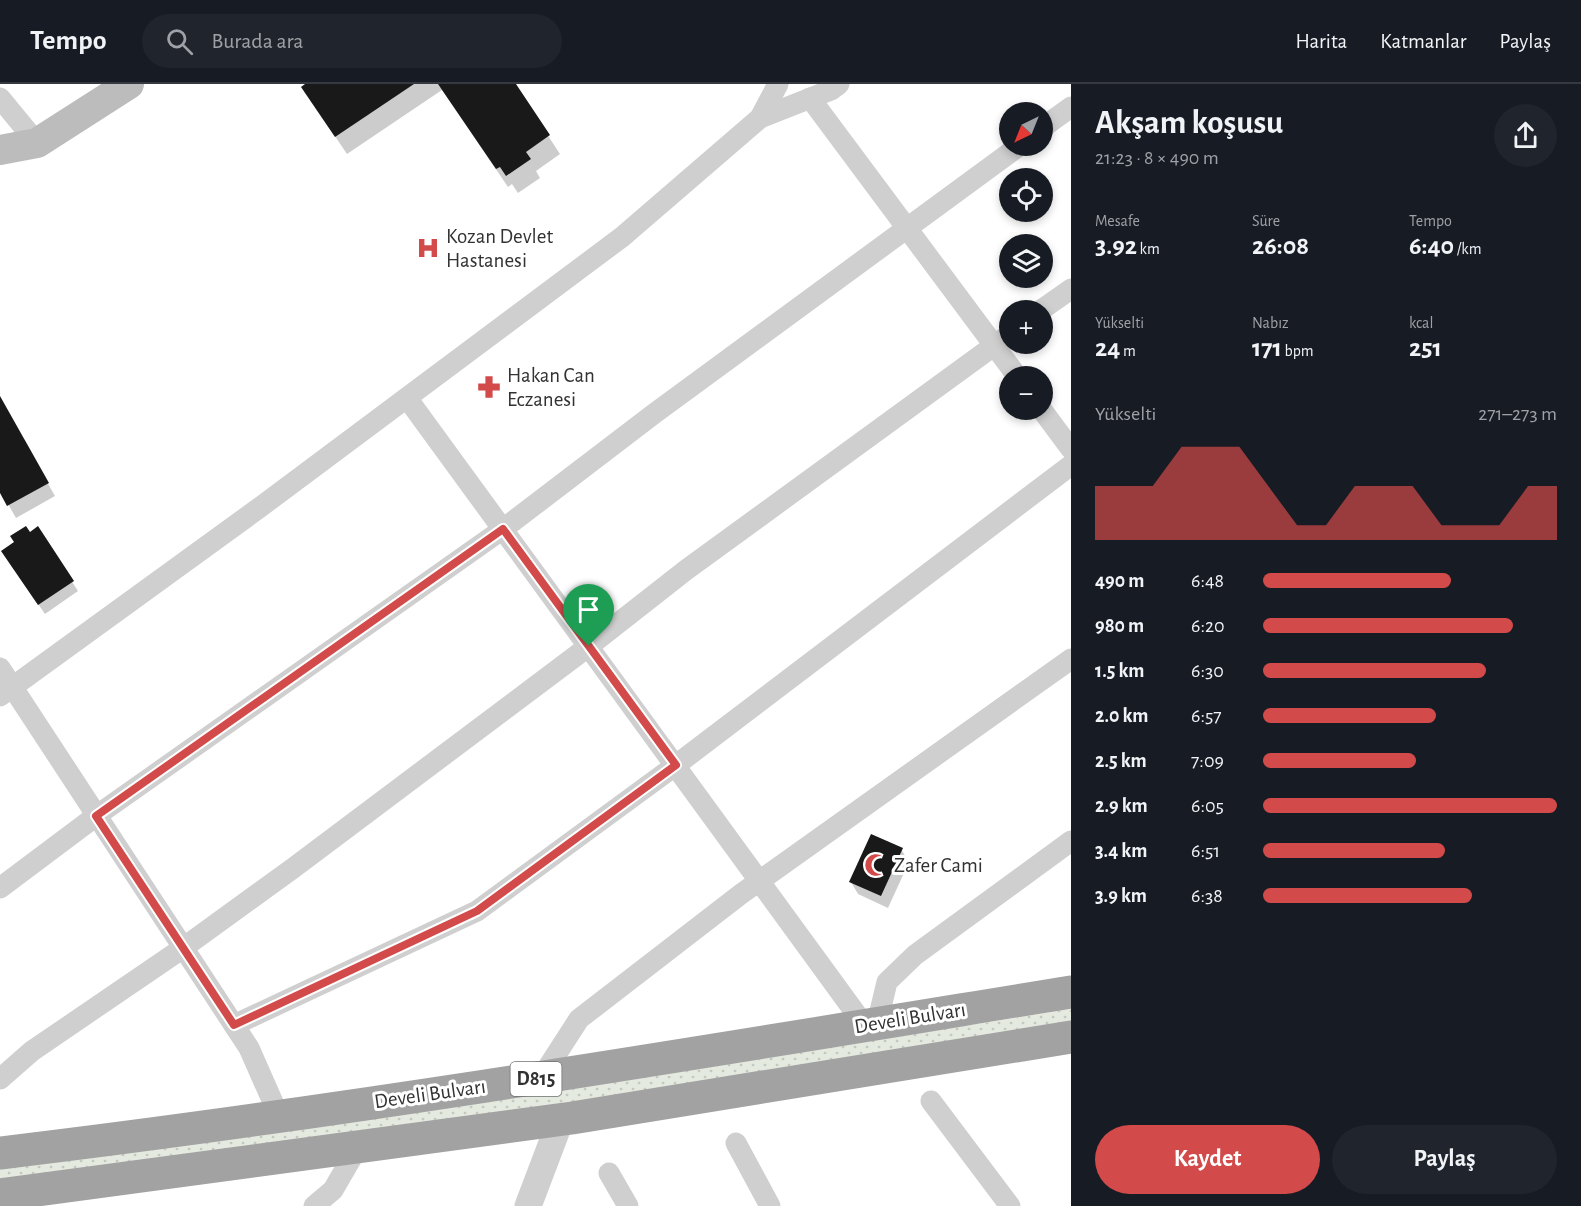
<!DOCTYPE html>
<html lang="tr">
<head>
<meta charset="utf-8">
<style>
	body { margin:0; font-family:"Alegreya Sans",sans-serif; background:#20242c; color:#f1f3f6; height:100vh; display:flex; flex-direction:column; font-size:22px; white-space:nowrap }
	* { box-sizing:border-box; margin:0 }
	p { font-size:20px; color:#9ea1a6 }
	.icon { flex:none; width:33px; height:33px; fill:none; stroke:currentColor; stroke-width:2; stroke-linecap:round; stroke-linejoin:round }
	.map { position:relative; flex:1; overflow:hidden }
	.side { display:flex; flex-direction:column; background:#171b24; width:510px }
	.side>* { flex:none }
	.needle { width:39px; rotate:223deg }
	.tools { position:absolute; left:999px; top:18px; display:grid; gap:12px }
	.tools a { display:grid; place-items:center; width:54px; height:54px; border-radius:50%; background:#171b24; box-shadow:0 3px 9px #0003; font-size:30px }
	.pin { position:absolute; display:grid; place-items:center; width:51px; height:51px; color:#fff; margin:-62px -26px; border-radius:50% 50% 50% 0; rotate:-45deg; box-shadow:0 0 6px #0007 }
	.pin .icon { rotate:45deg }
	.round { display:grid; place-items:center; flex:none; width:63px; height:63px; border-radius:32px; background:#20242c }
	.overview { display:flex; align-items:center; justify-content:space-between; height:102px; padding:0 24px }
	h1 { font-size:33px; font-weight:600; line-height:45px }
	.stats { display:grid; grid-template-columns:repeat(3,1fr); gap:9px; height:102px; padding:6px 24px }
	.stats div { display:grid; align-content:center }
	.stats b { font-size:26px; font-weight:600 }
	.stats small { font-size:16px; font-weight:400 }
	.stats p { font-size:16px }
	.chart { height:168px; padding:12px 24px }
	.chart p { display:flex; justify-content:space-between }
	.chart svg { width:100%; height:108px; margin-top:6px; fill:#d24a4a; opacity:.7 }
	.primary-button { display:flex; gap:12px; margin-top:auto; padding:12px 24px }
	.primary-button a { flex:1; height:69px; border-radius:36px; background:#d24a4a; color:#fff; font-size:24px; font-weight:600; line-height:69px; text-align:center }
	.primary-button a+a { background:#20242c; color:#f1f3f6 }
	ul { padding:0 24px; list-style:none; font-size:20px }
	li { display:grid; grid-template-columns:96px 72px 1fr; align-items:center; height:45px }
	li i { height:15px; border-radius:8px; background:#d24a4a }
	header { display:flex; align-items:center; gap:36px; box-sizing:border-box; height:84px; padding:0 30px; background:#171b24; border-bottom:2px solid #363941 }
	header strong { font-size:28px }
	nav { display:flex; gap:33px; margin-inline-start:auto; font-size:21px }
	.search { width:420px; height:54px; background:#20242c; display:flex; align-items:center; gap:15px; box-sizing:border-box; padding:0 21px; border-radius:33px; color:#9ea1a6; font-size:22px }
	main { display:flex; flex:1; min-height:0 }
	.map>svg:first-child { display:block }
</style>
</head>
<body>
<header>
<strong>Tempo</strong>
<div class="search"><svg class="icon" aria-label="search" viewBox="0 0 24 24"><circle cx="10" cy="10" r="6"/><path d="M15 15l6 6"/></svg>Burada ara</div>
<nav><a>Harita</a><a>Katmanlar</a><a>Paylaş</a></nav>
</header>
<main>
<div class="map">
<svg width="1071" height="1122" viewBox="0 0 1071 1122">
	<defs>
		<pattern id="grass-dots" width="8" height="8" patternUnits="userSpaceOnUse" patternTransform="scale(1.5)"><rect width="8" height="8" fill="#e4eadf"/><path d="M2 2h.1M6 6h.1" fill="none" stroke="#c4c9c0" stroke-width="1.8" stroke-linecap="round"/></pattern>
	</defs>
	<rect width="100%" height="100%" fill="#fff"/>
	<path fill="url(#grass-dots)" d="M1071,925V937L636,1009L0,1098V1085L622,996Z"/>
	<g fill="#0003">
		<path d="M308,0H514L560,70L536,87L540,94L518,109L512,100L508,103L442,6L347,70L314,21Z"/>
		<path d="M0,315L55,412L16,434L0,406Z"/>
		<path d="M37,444L78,507L45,530L8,476Z"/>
		<path d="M901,765L909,778L888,824L858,810L851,798Z"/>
	</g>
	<g fill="#191919">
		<path d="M305,0H414L335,53L301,3Z"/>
		<path d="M438,0H516L550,51L526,68L531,75L506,92L500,83L496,85Z"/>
		<path d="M0,312L49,399L7,422L0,409Z"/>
		<path d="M26,442L30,448L38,442L74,497L38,521L1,467L14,458L10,452Z"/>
		<path d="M871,750L903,764L881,812L849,798Z"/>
	</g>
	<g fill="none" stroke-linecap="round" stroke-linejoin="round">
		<g stroke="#cfcfcf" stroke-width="21">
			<path d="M0,14L37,59"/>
			<path d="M810,14L1017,292"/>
			<path d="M760,34L831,6L839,0"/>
			<path d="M1042,44L1071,23"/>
			<path d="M1041,226L1071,205"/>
			<path d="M407,314L865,942"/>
			<path d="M1042,326L1071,365"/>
			<path d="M0,584L249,964L279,1032"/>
			<path d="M0,612L259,424L622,153L760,34L778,0"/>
			<path d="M0,804L96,732L503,445L655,329L1019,62"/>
			<path d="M877,940L887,898L915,871L1071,757"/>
			<path d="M234,941L477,827L676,681L1071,381"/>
			<path d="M541,994L579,935L741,810L1071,575"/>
			<path d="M0,995L32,967L183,864L292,785L589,562L686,486L1010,250"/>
			<path d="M931,1017L1010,1122"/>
			<path d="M736,1059L770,1122"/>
			<path d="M609,1089L628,1122"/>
			<path d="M314,1122L333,1106L358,1063"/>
		</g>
		<path stroke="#cfcfcf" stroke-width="27" d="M528,1122L561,1035"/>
		<path stroke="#bcbcbc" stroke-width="30" d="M0,66L37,59L129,0"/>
		<g stroke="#a2a2a2" stroke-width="33">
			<path d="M0,1069C359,1026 715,966 1071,908"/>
			<path d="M0,1111L572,1034L1071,953"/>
		</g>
	</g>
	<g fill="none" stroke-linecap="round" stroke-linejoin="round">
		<g stroke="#fff" stroke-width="12">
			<path id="route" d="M503,445L676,681L477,827L234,941L96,732Z"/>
		</g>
		<use href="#route" stroke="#d24a4a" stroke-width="8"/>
	</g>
	<defs>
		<g id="hospital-bare" transform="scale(1.8)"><path d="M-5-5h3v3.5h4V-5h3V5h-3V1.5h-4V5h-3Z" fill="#d24a4a" stroke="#fff" stroke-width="2.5" paint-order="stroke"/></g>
		<g id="pharmacy-bare" transform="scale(1.8)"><path d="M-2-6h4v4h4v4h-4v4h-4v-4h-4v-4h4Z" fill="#d24a4a" stroke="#fff" stroke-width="2.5" paint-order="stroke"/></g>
		<g id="mosque-bare" transform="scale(1.8)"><path d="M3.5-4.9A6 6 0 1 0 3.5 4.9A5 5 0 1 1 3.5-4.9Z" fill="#d24a4a" stroke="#fff" stroke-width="2.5" paint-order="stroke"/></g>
	</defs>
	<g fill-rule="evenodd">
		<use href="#hospital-bare" x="428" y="164"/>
		<use href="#pharmacy-bare" x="489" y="303"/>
		<use href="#mosque-bare" x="876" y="781"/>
	</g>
	<g text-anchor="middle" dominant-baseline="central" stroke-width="6" stroke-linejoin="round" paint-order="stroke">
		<rect fill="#fff" stroke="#707070" stroke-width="1.5" x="510.5" y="978" width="51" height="34" rx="4.5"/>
		<g font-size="20" font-weight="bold" fill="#323232">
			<text x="536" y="995">D815</text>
		</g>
		<g font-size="21" fill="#323232" stroke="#fff" text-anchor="start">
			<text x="446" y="152">Kozan Devlet<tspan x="446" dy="24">Hastanesi</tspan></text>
			<text x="507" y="291">Hakan Can<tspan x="507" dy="24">Eczanesi</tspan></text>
			<text x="894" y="781">Zafer Cami</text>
		</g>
		<g font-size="21" fill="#323232" stroke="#fff">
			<text transform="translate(910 934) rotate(-9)">Develi Bulvarı</text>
			<text transform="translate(430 1010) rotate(-8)">Develi Bulvarı</text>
		</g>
	</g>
</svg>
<div class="tools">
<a><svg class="needle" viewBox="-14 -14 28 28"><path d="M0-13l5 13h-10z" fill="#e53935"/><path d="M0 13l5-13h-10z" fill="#9ea1a6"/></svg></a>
<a><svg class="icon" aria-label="locate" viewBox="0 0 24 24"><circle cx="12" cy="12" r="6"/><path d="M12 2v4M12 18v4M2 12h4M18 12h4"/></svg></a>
<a><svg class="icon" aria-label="layers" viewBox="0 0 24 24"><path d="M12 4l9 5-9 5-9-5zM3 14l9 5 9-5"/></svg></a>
<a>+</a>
<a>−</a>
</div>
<div class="pin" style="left:589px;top:562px;background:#1e9e55"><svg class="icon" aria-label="arrive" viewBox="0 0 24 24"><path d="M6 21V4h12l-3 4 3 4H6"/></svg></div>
</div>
<section class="side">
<div class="overview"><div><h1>Akşam koşusu</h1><p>21:23 · 8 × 490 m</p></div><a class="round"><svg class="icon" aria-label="share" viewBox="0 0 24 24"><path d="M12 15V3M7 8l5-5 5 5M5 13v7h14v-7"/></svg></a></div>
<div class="stats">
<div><p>Mesafe</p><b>3.92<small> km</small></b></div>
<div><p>Süre</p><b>26:08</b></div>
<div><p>Tempo</p><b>6:40<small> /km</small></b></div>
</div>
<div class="stats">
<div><p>Yükselti</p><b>24<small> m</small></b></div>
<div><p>Nabız</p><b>171<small> bpm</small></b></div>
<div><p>kcal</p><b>251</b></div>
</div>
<div class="chart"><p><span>Yükselti</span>271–273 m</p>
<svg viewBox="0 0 160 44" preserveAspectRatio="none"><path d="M0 44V22L10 22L20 22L30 6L40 6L50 6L60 22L70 38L80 38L90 22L100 22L110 22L120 38L130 38L140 38L150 22L160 22V44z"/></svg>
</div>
<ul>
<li><b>490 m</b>6:48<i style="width:64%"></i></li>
<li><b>980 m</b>6:20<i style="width:85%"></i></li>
<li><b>1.5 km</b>6:30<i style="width:76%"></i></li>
<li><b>2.0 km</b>6:57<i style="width:59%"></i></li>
<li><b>2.5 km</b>7:09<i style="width:52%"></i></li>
<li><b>2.9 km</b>6:05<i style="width:100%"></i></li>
<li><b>3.4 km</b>6:51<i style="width:62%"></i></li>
<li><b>3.9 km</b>6:38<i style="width:71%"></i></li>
</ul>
<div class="primary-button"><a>Kaydet</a><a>Paylaş</a></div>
</section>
</main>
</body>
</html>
